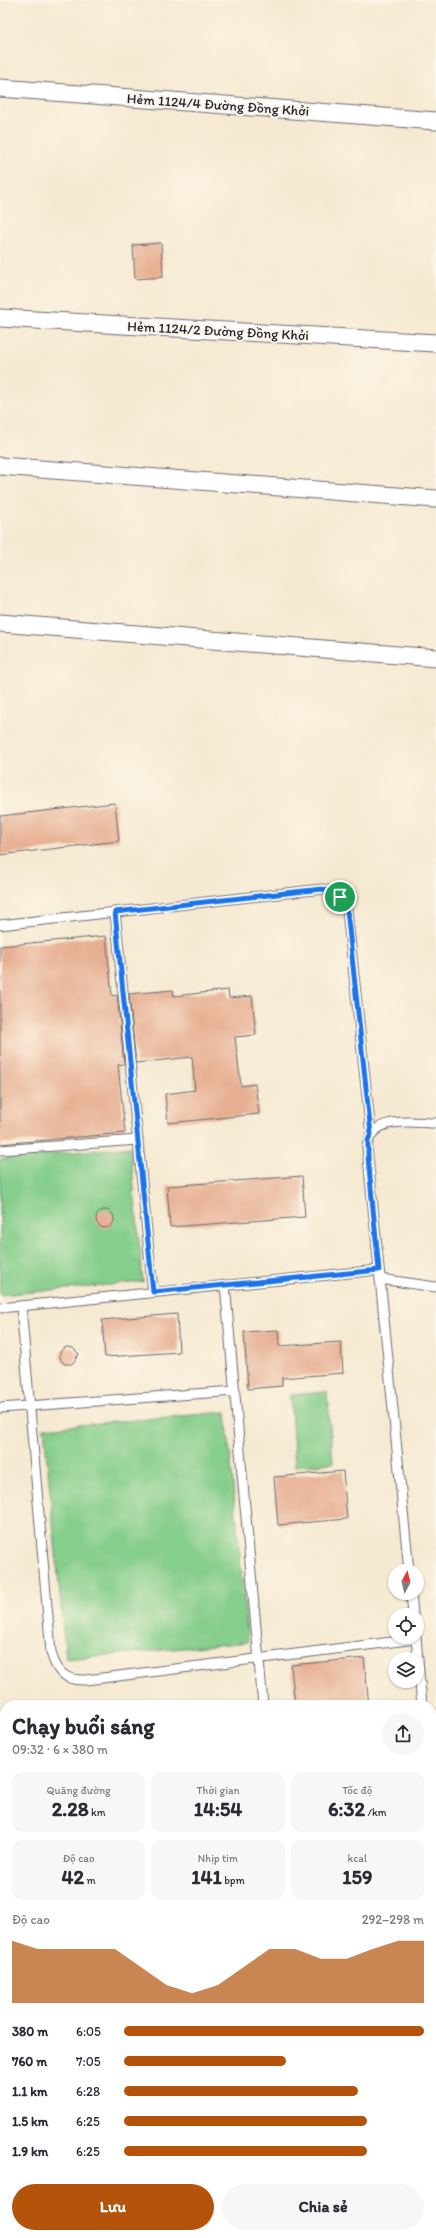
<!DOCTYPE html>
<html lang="vi">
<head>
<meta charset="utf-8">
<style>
	body { margin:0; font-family:Itim,sans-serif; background:#f7f7f7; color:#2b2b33; height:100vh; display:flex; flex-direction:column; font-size:15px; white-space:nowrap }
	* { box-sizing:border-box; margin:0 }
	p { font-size:13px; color:#7c7c81 }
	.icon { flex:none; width:22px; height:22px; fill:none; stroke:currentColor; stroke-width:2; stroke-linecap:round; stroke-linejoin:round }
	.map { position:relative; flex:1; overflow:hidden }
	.drawer { position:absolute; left:0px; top:1700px; width:436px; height:538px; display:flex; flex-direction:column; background:#fff; border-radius:16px 16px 0 0; box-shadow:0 1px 3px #0004 }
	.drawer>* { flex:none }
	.needle { width:26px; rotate:7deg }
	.tools { position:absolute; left:388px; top:1564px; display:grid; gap:8px }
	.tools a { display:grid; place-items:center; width:36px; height:36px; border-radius:50%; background:#fff; box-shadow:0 1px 3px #0004; font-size:20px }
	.pin { position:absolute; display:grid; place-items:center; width:34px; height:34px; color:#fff; margin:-17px; border:2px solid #fff; border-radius:50%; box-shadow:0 1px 4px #0007 }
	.round { display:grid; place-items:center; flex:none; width:42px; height:42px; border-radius:21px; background:#f7f7f7 }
	.headline { display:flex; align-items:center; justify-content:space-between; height:68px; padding:0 12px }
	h1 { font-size:22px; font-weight:700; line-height:30px }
	.figures { display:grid; grid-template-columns:repeat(3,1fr); gap:6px; height:68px; padding:4px 12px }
	.figures div { display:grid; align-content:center; border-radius:10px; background:#f7f7f7; text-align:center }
	.figures b { font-size:20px; font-weight:700 }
	.figures small { font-size:11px; font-weight:400 }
	.figures p { font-size:11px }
	.chart { height:112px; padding:8px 12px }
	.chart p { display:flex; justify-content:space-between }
	.chart svg { width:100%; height:72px; margin-top:4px; fill:#b45309; opacity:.7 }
	.cta { display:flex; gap:8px; margin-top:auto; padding:8px 12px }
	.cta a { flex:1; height:46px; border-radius:24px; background:#b45309; color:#fff; font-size:16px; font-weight:700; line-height:46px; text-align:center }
	.cta a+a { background:#f7f7f7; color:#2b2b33 }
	ul { padding:0 12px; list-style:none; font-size:13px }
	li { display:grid; grid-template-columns:64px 48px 1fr; align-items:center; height:30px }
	li i { height:10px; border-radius:5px; background:#b45309 }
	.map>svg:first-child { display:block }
</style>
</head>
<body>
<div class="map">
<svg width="436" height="2238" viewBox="0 0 436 2238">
	<rect width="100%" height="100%" fill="#fcf5e5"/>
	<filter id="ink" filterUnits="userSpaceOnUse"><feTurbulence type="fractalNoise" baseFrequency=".025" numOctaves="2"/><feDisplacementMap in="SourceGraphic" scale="8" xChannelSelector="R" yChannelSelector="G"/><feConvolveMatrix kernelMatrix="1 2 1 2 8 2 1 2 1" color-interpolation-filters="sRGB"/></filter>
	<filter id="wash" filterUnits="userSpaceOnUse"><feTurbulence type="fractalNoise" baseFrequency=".012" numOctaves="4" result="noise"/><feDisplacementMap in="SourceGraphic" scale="16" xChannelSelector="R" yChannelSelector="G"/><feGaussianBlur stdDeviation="0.9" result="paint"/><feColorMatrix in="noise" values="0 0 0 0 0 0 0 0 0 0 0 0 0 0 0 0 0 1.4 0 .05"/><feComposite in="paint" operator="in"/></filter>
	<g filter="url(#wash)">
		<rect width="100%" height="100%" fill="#f5e9d1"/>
		<g fill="#85ce8b" stroke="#547863">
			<path d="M130,1147L143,1282L0,1295V1159Z"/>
			<path d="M327,1392L333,1463L295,1466L290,1395Z"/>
			<path d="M226,1412L248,1642L66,1659L44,1428Z"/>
			<path d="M431,2082L436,2135V2238H41V2233H431Z"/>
		</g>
		<g id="blocks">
			<g fill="#e7af92">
				<path d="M161,243L163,277L135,279L133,245Z"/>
				<path d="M115,803L119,841L0,855V816Z"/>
				<path d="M106,936L112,996L117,995L124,1064L118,1065L125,1133L0,1144V946Z"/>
				<path d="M173,990L174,996L228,990L229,998L252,996L256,1035L235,1037L241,1086L255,1084L259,1114L168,1123L165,1094L195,1090L192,1057L136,1063L129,994Z"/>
				<path d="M302,1176L305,1217L170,1227L167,1186Z"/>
				<circle cx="105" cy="1219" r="9"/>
				<path d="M177,1314L179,1352L105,1357L102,1320Z"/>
				<path d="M278,1330L279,1346L341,1342L343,1373L282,1378V1386L248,1389L244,1332Z"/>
				<path d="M66,1347L73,1348L79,1354L72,1364H64L60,1358V1352Z"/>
				<path d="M343,1471L347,1519L278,1525L274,1477Z"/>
				<path d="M364,1658L369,1705H295L291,1665Z"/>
			</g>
		</g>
	</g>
	<g filter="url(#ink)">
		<use href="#blocks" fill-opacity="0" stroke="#6c6870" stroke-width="1"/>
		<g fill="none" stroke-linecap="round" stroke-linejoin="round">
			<g stroke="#6c6870" stroke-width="11">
				<g id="lane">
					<path d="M115,912L153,1292"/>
					<path d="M0,925L322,889C336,891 342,898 347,910L371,1134"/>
					<path d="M0,1150L138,1140"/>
					<path d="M380,1279L436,1287"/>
					<path d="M225,1285L263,1705"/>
					<path d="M21,1306L51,1652C56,1672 65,1681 86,1680L416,1639"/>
					<path d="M0,1308L379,1270"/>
					<path d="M0,1408L235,1391"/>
					<path d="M409,1571L367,1147C372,1114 412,1123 436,1123"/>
					<path d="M411,1593L413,1615"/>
					<path d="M416,1637L422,1705"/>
					<path d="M0,1782H5"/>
					<path d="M431,1795L436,1845"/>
					<path d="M0,1902L5,1901"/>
					<path d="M431,2014H436"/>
					<path d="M0,2039H5"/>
					<path d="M431,2042H436"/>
					<path d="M34,2233V2238"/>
				</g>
			</g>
			<g stroke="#6c6870" stroke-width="19">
				<g id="street">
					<path d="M0,88L436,121"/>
					<path d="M0,318L436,343"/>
					<path d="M0,466L436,499"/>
					<path d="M0,623L436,658"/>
				</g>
			</g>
			<use href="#lane" stroke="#fff" stroke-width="9"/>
			<use href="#street" stroke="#fff" stroke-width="17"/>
		</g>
	</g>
	<g fill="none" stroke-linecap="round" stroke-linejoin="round" filter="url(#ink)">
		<g stroke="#fff" stroke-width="8">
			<path id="route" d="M322,889C336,891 342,897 347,910L371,1134L368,1140V1157L379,1270L153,1292L115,912Z"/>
		</g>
		<use href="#route" stroke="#1a73e8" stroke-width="5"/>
	</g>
	<g text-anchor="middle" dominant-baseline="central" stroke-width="4" stroke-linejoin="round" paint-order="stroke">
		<g font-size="14" fill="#22223b" stroke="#fcf5e5">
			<text transform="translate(218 105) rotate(4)">Hẻm 1124/4 Đường Đồng Khởi</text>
			<text transform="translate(218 331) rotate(3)">Hẻm 1124/2 Đường Đồng Khởi</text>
		</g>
	</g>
</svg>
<div class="tools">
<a><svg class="needle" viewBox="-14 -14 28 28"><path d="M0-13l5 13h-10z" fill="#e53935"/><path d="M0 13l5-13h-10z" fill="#7c7c81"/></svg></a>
<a><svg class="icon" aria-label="locate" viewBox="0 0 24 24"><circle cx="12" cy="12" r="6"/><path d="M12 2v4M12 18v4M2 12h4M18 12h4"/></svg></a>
<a><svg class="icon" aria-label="layers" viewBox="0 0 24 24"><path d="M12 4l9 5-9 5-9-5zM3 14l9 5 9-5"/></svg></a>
</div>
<div class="pin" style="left:340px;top:897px;background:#1e9e55"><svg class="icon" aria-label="arrive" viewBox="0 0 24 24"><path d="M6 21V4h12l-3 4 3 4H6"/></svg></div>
<section class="drawer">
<div class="headline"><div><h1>Chạy buổi sáng</h1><p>09:32 · 6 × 380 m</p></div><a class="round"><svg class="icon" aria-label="share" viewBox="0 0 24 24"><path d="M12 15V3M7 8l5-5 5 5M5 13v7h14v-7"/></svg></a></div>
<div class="figures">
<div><p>Quãng đường</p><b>2.28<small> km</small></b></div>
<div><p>Thời gian</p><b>14:54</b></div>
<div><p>Tốc độ</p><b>6:32<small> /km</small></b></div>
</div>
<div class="figures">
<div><p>Độ cao</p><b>42<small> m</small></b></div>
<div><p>Nhịp tim</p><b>141<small> bpm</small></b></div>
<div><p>kcal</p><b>159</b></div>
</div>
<div class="chart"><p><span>Độ cao</span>292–298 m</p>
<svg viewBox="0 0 160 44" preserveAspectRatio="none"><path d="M0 44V6L10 11L20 11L30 11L40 11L50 22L60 33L70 38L80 33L90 22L100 11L110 11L120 17L130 17L140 11L150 6L160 6V44z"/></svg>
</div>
<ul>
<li><b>380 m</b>6:05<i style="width:100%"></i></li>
<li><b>760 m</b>7:05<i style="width:54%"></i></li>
<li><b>1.1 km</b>6:28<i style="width:78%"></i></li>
<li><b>1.5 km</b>6:25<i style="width:81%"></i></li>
<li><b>1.9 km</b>6:25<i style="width:81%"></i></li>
</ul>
<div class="cta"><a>Lưu</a><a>Chia sẻ</a></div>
</section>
</div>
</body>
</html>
